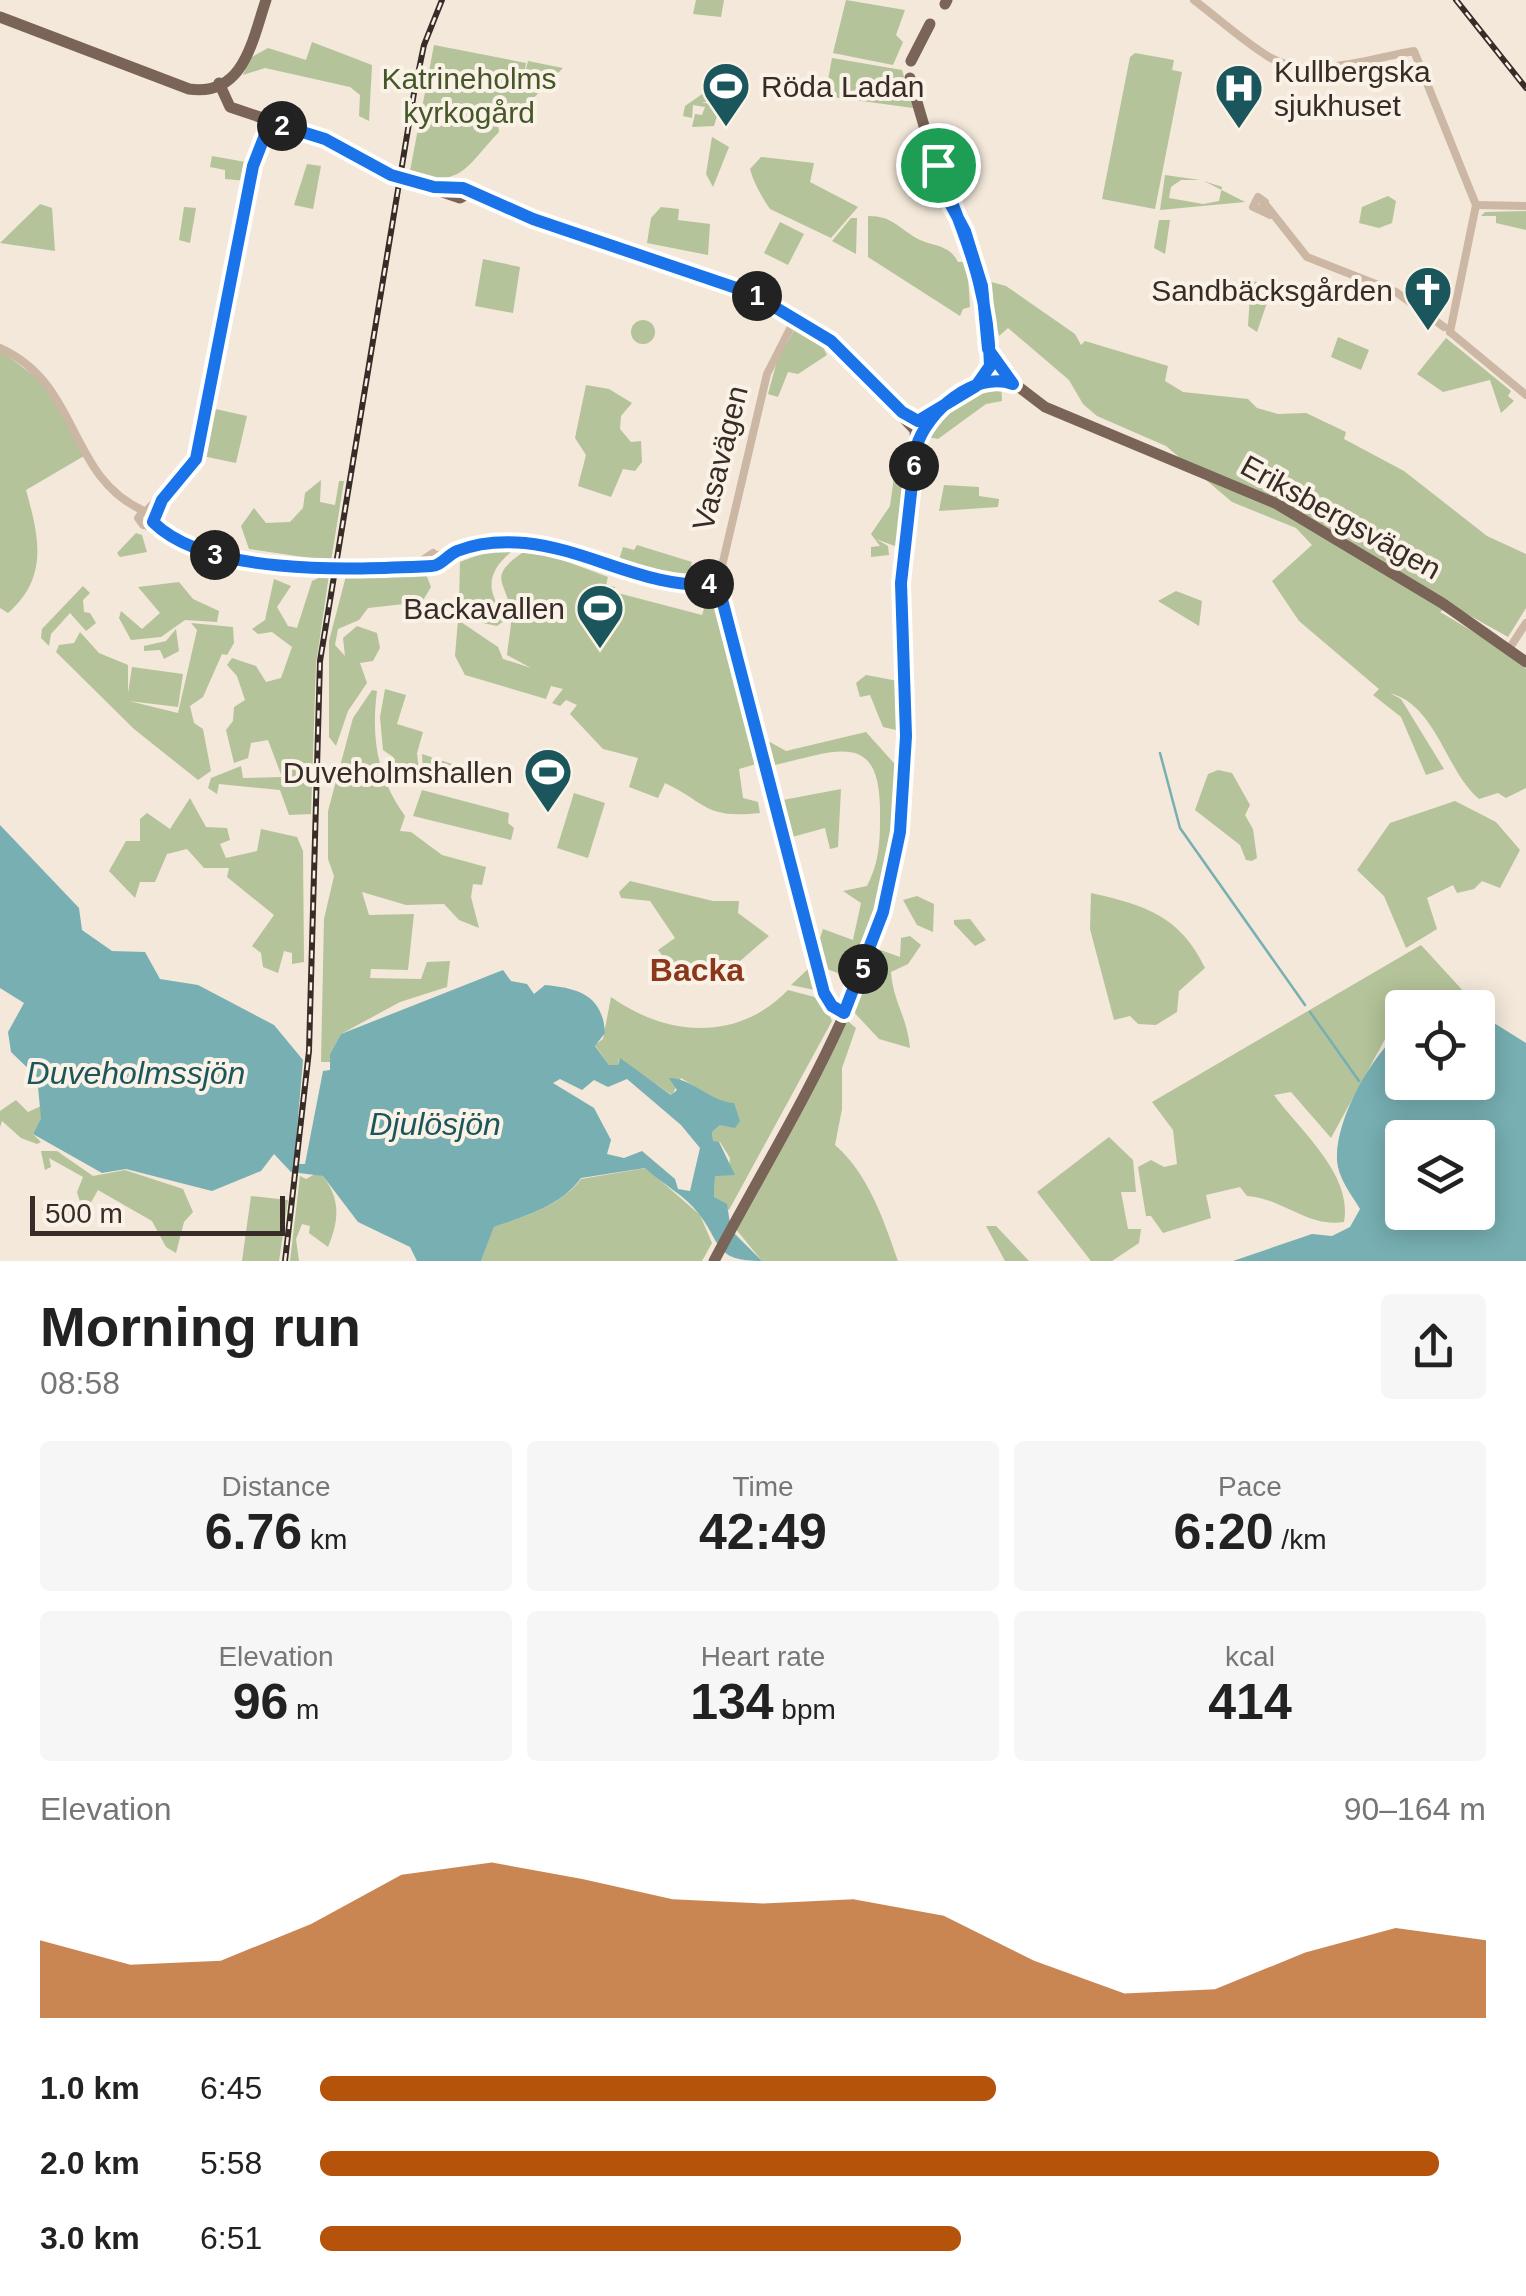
<!DOCTYPE html>
<html lang="en">
<head>
<meta charset="utf-8">
<style>
	body { margin:0; font-family:Arial,sans-serif; background:#f6f6f6; color:#222; height:100vh; display:flex; flex-direction:column; font-size:38px; white-space:nowrap }
	* { box-sizing:border-box; margin:0 }
	p { font-size:32px; color:#767676 }
	.icon { flex:none; width:55px; height:55px; fill:none; stroke:currentColor; stroke-width:2; stroke-linecap:round; stroke-linejoin:round }
	.map { position:relative; height:1261px; overflow:hidden }
	.panel { display:flex; flex-direction:column; background:#fff; flex:1 }
	.panel>* { flex:none }
	.buttons { position:absolute; left:1385px; top:990px; display:grid; gap:20px }
	.buttons a { display:grid; place-items:center; width:110px; height:110px; border-radius:10px; background:#fff; box-shadow:0 5px 25px #0003; font-size:50px }
	.scale { position:absolute; left:30px; bottom:25px; width:255px; box-sizing:border-box; padding-left:10px; border:5px solid #372c27; border-top:0; font-size:28px; line-height:35px; white-space:nowrap; color:#372c27; -webkit-text-stroke:8px #faf2e6; paint-order:stroke }
	.pin { position:absolute; display:grid; place-items:center; width:85px; height:85px; color:#fff; margin:-42px; border:5px solid #fff; border-radius:50%; box-shadow:0 2px 10px #0007 }
	.km { position:absolute; width:50px; height:50px; margin:-25px; border-radius:50%; background:#222; color:#fff; font-size:28px; line-height:50px; text-align:center }
	.round { display:grid; place-items:center; flex:none; width:105px; height:105px; border-radius:10px; background:#f6f6f6 }
	.summary { display:flex; align-items:center; justify-content:space-between; height:170px; padding:0 40px }
	h1 { font-size:55px; font-weight:700; line-height:75px }
	.stats { display:grid; grid-template-columns:repeat(3,1fr); gap:15px; height:170px; padding:10px 40px }
	.stats div { display:grid; align-content:center; border-radius:10px; background:#f6f6f6; text-align:center }
	.stats b { font-size:50px; font-weight:700 }
	.stats small { font-size:28px; font-weight:400 }
	.stats p { font-size:28px }
	.chart { height:280px; padding:20px 40px }
	.chart p { display:flex; justify-content:space-between }
	.chart svg { width:100%; height:180px; margin-top:10px; fill:#b45309; opacity:.7 }
	ul { padding:0 40px; list-style:none; font-size:32px }
	li { display:grid; grid-template-columns:160px 120px 1fr; align-items:center; height:75px }
	li i { height:25px; border-radius:12px; background:#b45309 }
	.map>svg:first-child { display:block }
</style>
</head>
<body>
<div class="map">
<svg width="1526" height="1261" viewBox="0 0 1526 1261">
	<rect width="100%" height="100%" fill="#f3e8da"/>
	<g fill="#b4c399">
		<path d="M696,0H724L721,17L693,14Z"/>
		<path d="M846,0L905,10L896,35L903,42L893,65L833,53Z"/>
		<path d="M312,42L372,65L369,121L359,116L360,95L350,87L265,68L243,75L250,58L268,48L306,60Z"/>
		<path d="M434,45L526,63L524,77L528,61L563,68L508,124L498,123L499,132C463,170 464,185 409,176Z"/>
		<path d="M1135,53L1174,60L1172,70L1182,72L1155,209L1102,199L1130,57Z"/>
		<path d="M832,58L902,70L913,108L825,96Z"/>
		<path d="M711,88L708,102H701L720,106L714,126L692,127L695,114L702,115L705,107L693,105L692,118L683,116L685,106Z"/>
		<path d="M712,137L729,147L713,187L706,174Z"/>
		<path d="M212,156L251,163L247,181L225,179V170L210,167Z"/>
		<path d="M761,157L814,163L810,182L858,207L831,238L770,209C762,197 754,184 750,169Z"/>
		<path d="M307,164L321,166L313,209L294,205Z"/>
		<path d="M1165,175L1200,180H1181L1171,187L1169,198L1203,204L1219,201L1222,187L1204,181L1245,202L1160,210Z"/>
		<path d="M1388,196L1396,201L1392,223L1379,228L1359,223L1362,207Z"/>
		<path d="M40,204L52,208L55,251L0,243Z"/>
		<path d="M184,207L196,208L190,243L179,240Z"/>
		<path d="M661,207L679,209L678,220L710,224L708,255L647,243L651,218Z"/>
		<path d="M1526,211V230L1496,223V216H1481L1485,212Z"/>
		<path d="M868,216C893,216 898,228 918,239C934,247 949,244 958,262H967L970,307L963,309L960,316L868,257Z"/>
		<path d="M851,218H857L856,254L832,241Z"/>
		<path d="M1159,220H1170L1165,254L1154,248Z"/>
		<path d="M780,222L804,234L788,265L764,253Z"/>
		<path d="M483,259L520,267L513,313L475,306Z"/>
		<path d="M1251,280L1272,288L1257,332L1248,326Z"/>
		<path d="M988,281L1006,286L1075,334L1081,345L1085,341L1168,366L1165,381L1183,392L1248,399L1257,408L1278,414L1306,413L1346,432L1344,439L1404,471L1487,536L1526,554V608L1508,637L1451,605L1440,612L1506,651L1526,669V788L1506,798L1498,793L1479,799C1445,770 1437,706 1390,693L1401,699L1444,769L1426,775L1401,717L1373,695L1379,689L1299,621L1272,581L1312,545L1296,528L1232,502L1166,446L1097,416L1083,404L1069,380L1008,328L999,336L998,331L992,332L990,316H995Z"/>
		<circle cx="643" cy="332" r="12"/>
		<path d="M796,327L818,338L827,355L798,374L788,372L778,397L768,394L777,361Z"/>
		<path d="M1338,337L1369,350L1361,370L1331,357Z"/>
		<path d="M1446,338L1511,391L1508,396L1514,401L1501,413L1490,380L1443,392L1417,374Z"/>
		<path d="M0,350L46,385L84,456L26,490C39,537 49,577 8,613L0,608Z"/>
		<path d="M1001,383L1002,401L986,404L938,439L922,436C943,412 967,386 1001,383Z"/>
		<path d="M586,385L609,389L632,403L621,416L620,429L631,442L641,441L642,462L635,471L623,469L611,497L578,486L586,455L575,438Z"/>
		<path d="M211,408L247,416L236,463L202,456Z"/>
		<path d="M908,453L900,548L876,539L888,546L889,555L871,557V547L880,546L871,534L890,506L897,455Z"/>
		<path d="M321,480L320,502L335,505L339,481H344L331,561L249,549L241,526L254,508L266,523L290,522L303,508L305,493Z"/>
		<path d="M944,485L979,487V496L999,499L998,507L939,511Z"/>
		<path d="M136,533L142,535L147,552L120,557L117,553Z"/>
		<path d="M637,545L692,562L688,574L702,579L680,580L618,563L623,547L634,550Z"/>
		<path d="M516,548C487,570 483,591 508,618L497,626L483,623L459,605L460,562L492,550Z"/>
		<path d="M522,553H544L608,577L606,585L615,587L614,592L702,615L706,602L685,593H719L763,762L739,769L743,798L758,802L760,813C704,819 707,803 665,783L658,798L629,787L638,758L603,749L570,714L577,705L566,700L560,706L552,703L563,689L551,686L546,699L465,675L455,656L458,620L498,647L503,659L531,668L507,655C508,642 512,627 511,614C507,581 486,578 522,553Z"/>
		<path d="M424,569L431,587L422,602L368,608L359,620L338,629L335,645L345,656L343,638L357,626L377,633L380,648L373,661L360,663L367,683L348,711L336,746L329,737V641L346,576Z"/>
		<path d="M325,575H329L316,664L311,814L289,815L280,790L219,784L217,794L208,788L211,778L241,766L243,778L282,777L268,740L251,743L248,758L234,763L226,730L233,721L234,707L245,700L237,676L227,665L232,658L256,666L266,682L281,678L292,647L272,632L258,634L252,629L265,620L274,579L291,586L277,607L288,626L297,628L312,581Z"/>
		<path d="M179,582L193,599L219,611L217,622L185,620L161,637L131,640L119,618L121,611L142,629L160,613L138,587Z"/>
		<path d="M83,586L90,593L83,600L84,612L90,613L96,623L86,631L70,613L51,634L49,646L41,638L42,629Z"/>
		<path d="M1176,591L1202,601L1199,626L1158,601Z"/>
		<path d="M191,623L233,627L234,643L227,655L222,654L203,697L190,706L194,723L203,729L211,771L198,780L134,729L56,652L59,645L74,643L80,632L99,653L128,665V693L132,667L183,674L178,707L129,701L178,713L197,630Z"/>
		<path d="M176,629L179,651L164,659L160,650L144,651V646L166,641Z"/>
		<path d="M866,675L898,681L900,731L883,727L870,695L860,697L856,683Z"/>
		<path d="M385,689L406,695L397,724L423,732L417,753L420,781L395,771L393,757L383,750L380,717Z"/>
		<path d="M372,690L377,691C371,738 377,777 405,816L400,831L411,832L442,855L486,867L482,885L473,884L471,897L479,928L459,920L444,904L406,905L362,892L369,915L414,914L408,970L371,969L370,978L421,979L427,962L450,961L447,987L400,1002L341,1034L330,1054L332,1062H321L324,919L334,876L328,859V811L353,718Z"/>
		<path d="M866,732L901,771C893,844 882,911 853,979L822,967L817,947L823,929L853,940L861,903L843,891L867,886C879,863 880,843 880,818C882,729 840,750 775,765L768,741L786,751Z"/>
		<path d="M422,754L452,764L440,778L423,773Z"/>
		<path d="M1218,770L1232,773L1250,805L1245,815L1253,829L1257,858L1252,861L1246,860L1240,845L1195,810L1208,774Z"/>
		<path d="M841,789L838,847L830,849L825,828L792,837L783,800Z"/>
		<path d="M422,790L509,813L508,823L514,828L511,840L413,816Z"/>
		<path d="M574,793L605,803L588,858L557,848Z"/>
		<path d="M190,798L206,827L227,828L230,840L220,844L226,858L257,851L261,829L297,837L303,851L304,962L292,964V953L284,951L278,973L263,967L261,953L252,946L274,915L227,877L229,868H204L187,849L167,854L155,882H140L135,898L109,871L126,841H140V819L147,813L170,829Z"/>
		<path d="M1455,801L1496,822L1520,850L1500,888L1482,881L1474,889L1457,893L1453,885L1427,898L1437,929L1406,948L1384,896L1357,870L1390,823Z"/>
		<path d="M630,881L713,901H739L738,913L769,936L732,968L700,985L694,976L681,979L658,950L675,938L650,901L621,898L619,892Z"/>
		<path d="M1091,893C1145,905 1180,916 1205,968L1179,991L1177,1012L1156,1025L1138,1024L1130,1016L1114,1020L1090,929Z"/>
		<path d="M917,896L934,904L933,932L917,925L903,900Z"/>
		<path d="M970,919L986,940L975,946L954,924V920Z"/>
		<path d="M910,936L921,945L908,964L891,972C893,1002 907,1016 910,1048L879,1039L852,1010L878,949L900,957L901,938Z"/>
		<path d="M1421,945L1477,1006L1459,997L1402,1008L1331,1138L1291,1092L1274,1095C1300,1131 1353,1174 1344,1222C1308,1228 1282,1198 1247,1196L1240,1187L1206,1195L1211,1218L1163,1233L1151,1216H1146L1138,1167L1151,1160L1164,1167L1177,1164L1173,1130L1152,1102Z"/>
		<path d="M808,969H814L819,991L791,985Z"/>
		<path d="M788,990L822,999L832,1021L729,1210L714,1197L715,1176L729,1167L730,1158L720,1142H713L712,1132L720,1125V1102L681,1078L672,1095L619,1059L618,1065H609L595,1045L603,1039L611,997C667,1037 738,1042 788,990Z"/>
		<path d="M843,1017L856,1028L842,1068V1109L835,1145C868,1173 884,1221 898,1261H762L735,1228Z"/>
		<path d="M16,1100L28,1112L41,1106V1118L33,1134L41,1142L37,1144L21,1138L2,1121L0,1127V1111Z"/>
		<path d="M1109,1137L1133,1160L1136,1192H1121L1128,1229H1141L1139,1243L1112,1261H1091L1037,1192Z"/>
		<path d="M41,1151H57L93,1176L125,1170L183,1189L193,1212L184,1222L176,1253L166,1247L152,1221L98,1190L84,1215L77,1192L83,1177L49,1158L51,1167L45,1170Z"/>
		<path d="M646,1168L700,1215L712,1243L702,1261H481L494,1227C525,1216 561,1206 581,1179Z"/>
		<path d="M315,1174L323,1176C341,1200 339,1221 328,1247L309,1233L310,1226L302,1224L296,1239L299,1261H290L300,1176L306,1179Z"/>
		<path d="M251,1196L288,1200L279,1261H242Z"/>
		<path d="M67,1205L77,1215L70,1227L41,1209Z"/>
		<path d="M986,1226H996L1029,1261H1005Z"/>
	</g>
	<g fill="#77afb2" fill-rule="evenodd">
		<path d="M0,825L79,908L82,930L112,951L145,952L160,979L198,985L274,1025L303,1060L294,1164H305L323,1071L330,1070V1054L341,1034L503,970L511,981L527,984L534,994L545,985C579,988 603,996 605,1033L595,1046L609,1065H618L620,1058L671,1095L677,1090L669,1078C693,1078 708,1101 734,1103L740,1121L735,1128L720,1125L712,1132L713,1141L719,1142L735,1175L715,1176L714,1197L727,1204L731,1230L762,1261C714,1261 722,1244 699,1214C685,1195 662,1184 645,1168L581,1178C561,1206 525,1216 494,1227L481,1261H417L410,1247L358,1222L323,1176L291,1172L274,1154L261,1171L212,1191L126,1169L102,1173L33,1134L41,1118L37,1077L11,1052L8,1032L24,1003L0,988ZM560,1079L582,1090L594,1080L608,1087L627,1079L681,1125L700,1148L690,1191L678,1189L675,1179L642,1151L624,1158L607,1154L611,1140L594,1108L553,1083Z"/>
		<path d="M1478,1013L1526,1043V1261H1233L1312,1234L1332,1236L1350,1227L1360,1209C1351,1194 1338,1178 1337,1160C1335,1120 1371,1055 1402,1031V1082H1478ZM1402,1138H1478V1212H1402Z"/>
	</g>
	<g fill="none" stroke-linecap="round" stroke-linejoin="round">
		<g stroke="#77afb2" stroke-width="2.5">
			<path d="M1160,753L1180,828L1305,1005"/>
			<path d="M1310,1012L1359,1081"/>
		</g>
		<g stroke="#ccb7a5" stroke-width="8">
			<path d="M1194,0C1219,19 1243,41 1269,57C1310,81 1371,58 1414,51L1476,205L1450,332"/>
			<path d="M1265,204L1307,257L1396,292L1444,327"/>
			<path d="M1476,205L1526,206"/>
			<path d="M1261,210L1265,202L1258,197L1253,207L1270,215"/>
			<path d="M796,317L767,374L718,583L824,993L832,1006L844,1013"/>
			<path d="M1450,332L1526,395"/>
			<path d="M0,348C82,385 66,476 144,511"/>
			<path d="M146,511L197,459L253,166L270,122"/>
			<path d="M148,525L152,516L143,511L138,518L143,525C167,528 188,549 213,555C282,572 359,571 428,564"/>
			<path d="M438,555C469,552 497,539 530,544C595,553 650,590 718,583"/>
			<path d="M418,563L433,553L440,562L431,566L427,558"/>
			<path d="M1509,649L1526,623"/>
		</g>
		<g stroke="#7a6357" stroke-width="11">
			<path d="M945,4L947,0"/>
			<path d="M0,17L189,89C244,97 252,41 266,0"/>
			<path d="M911,61L930,24"/>
			<path d="M910,78L939,177"/>
			<path d="M219,83L230,107L319,137L378,170L460,198L467,194L463,188L434,187"/>
			<path d="M945,176L938,181C980,227 988,307 990,366L975,386"/>
			<path d="M467,192L649,261L723,280L762,298L831,341L915,430C919,488 901,546 900,604C900,680 911,755 900,831C879,986 786,1125 714,1261"/>
			<path d="M988,349L1003,375L1045,407L1277,504L1442,603L1526,662"/>
			<path d="M921,421L988,380L1009,383"/>
		</g>
		<g stroke="#372c27" stroke-width="6">
			<g id="rail">
				<path d="M1456,0L1526,88"/>
				<path d="M285,1261L309,1051L320,661L414,93L424,45L442,0"/>
			</g>
		</g>
		<use href="#rail" stroke="#faf2e6" stroke-width="2.5" stroke-dasharray="8" stroke-linecap="butt"/>
	</g>
	<g fill="none" stroke-linecap="round" stroke-linejoin="round">
		<g stroke="#fff" stroke-width="20">
			<path id="route" d="M938,165C946,178 945,186 951,200C974,258 989,304 990,366L976,386L918,421L902,412L831,341L751,293L533,219L463,188L434,187L391,175L325,139L270,122L253,166L196,459L162,500L153,522C209,578 359,569 432,566C440,566 448,555 457,551C477,543 503,541 525,543C593,550 646,590 718,584L824,993L832,1006L844,1013L883,912L900,832L906,736L901,583L916,448C926,412 975,370 1013,384L988,349L982,286L965,231L938,181V165"/>
		</g>
		<use href="#route" stroke="#1a73e8" stroke-width="12"/>
	</g>
	<defs>
		<g id="stadium-pin" transform="scale(2.5)"><path d="M0 17L-7.5 6A9.5 9.5 0 1 1 7.5 6Z" fill="#1a565b" stroke="#faf2e6"/><path d="M0-5a6.5 5 0 1 0 0 10a6.5 5 0 1 0 0-10ZM-3.5-1.8h7v3.6h-7Z" fill="#fff"/></g>
		<g id="hospital-pin" transform="scale(2.5)"><path d="M0 17L-7.5 6A9.5 9.5 0 1 1 7.5 6Z" fill="#1a565b" stroke="#faf2e6"/><path d="M-5-5h3v3.5h4V-5h3V5h-3V1.5h-4V5h-3Z" fill="#fff"/></g>
		<g id="church-pin" transform="scale(2.5)"><path d="M0 17L-7.5 6A9.5 9.5 0 1 1 7.5 6Z" fill="#1a565b" stroke="#faf2e6"/><path d="M-1.2-6h2.4v3.5h3.3v2.4h-3.3V6h-2.4V-.1h-3.3v-2.4h3.3Z" fill="#fff"/></g>
	</defs>
	<g fill-rule="evenodd">
		<use href="#stadium-pin" x="726" y="86"/>
		<use href="#hospital-pin" x="1239" y="88"/>
		<use href="#church-pin" x="1428" y="290"/>
		<use href="#stadium-pin" x="600" y="608"/>
		<use href="#stadium-pin" x="548" y="772"/>
	</g>
	<g text-anchor="middle" dominant-baseline="central" stroke-width="8" stroke-linejoin="round" paint-order="stroke">
		<g font-size="30" fill="#372c27" stroke="#faf2e6" text-anchor="end">
			<text x="1274" y="71" text-anchor="start">Kullbergska<tspan x="1274" dy="34">sjukhuset</tspan></text>
			<text x="761" y="86" text-anchor="start">Röda Ladan</text>
			<text x="1393" y="290">Sandbäcksgården</text>
			<text x="565" y="608">Backavallen</text>
			<text x="513" y="772">Duveholmshallen</text>
		</g>
		<g font-size="30" fill="#455729" stroke="#faf2e6">
			<text x="469" y="78">Katrineholms<tspan x="469" dy="34">kyrkogård</tspan></text>
		</g>
		<g font-size="30" fill="#372c27" stroke="#faf2e6">
			<text transform="translate(720 458) rotate(-76)">Vasavägen</text>
			<text transform="translate(1341 517) rotate(29)">Eriksbergsvägen</text>
		</g>
		<g font-size="32" font-weight="bold" fill="#8b371b" stroke="#faf2e6">
			<text x="697" y="970">Backa</text>
		</g>
		<g font-size="32" font-style="italic" fill="#1a565b" stroke="#faf2e6">
			<text x="136" y="1073">Duveholmssjön</text>
			<text x="435" y="1124">Djulösjön</text>
		</g>
	</g>
</svg>
<div class="buttons">
<a><svg class="icon" aria-label="locate" viewBox="0 0 24 24"><circle cx="12" cy="12" r="6"/><path d="M12 2v4M12 18v4M2 12h4M18 12h4"/></svg></a>
<a><svg class="icon" aria-label="layers" viewBox="0 0 24 24"><path d="M12 4l9 5-9 5-9-5zM3 14l9 5 9-5"/></svg></a>
</div>
<div class="scale">500 m</div>
<div class="pin" style="left:938px;top:165px;background:#1e9e55"><svg class="icon" aria-label="arrive" viewBox="0 0 24 24"><path d="M6 21V4h12l-3 4 3 4H6"/></svg></div>
<b class="km" style="left:757px;top:296px">1</b>
<b class="km" style="left:282px;top:126px">2</b>
<b class="km" style="left:215px;top:555px">3</b>
<b class="km" style="left:709px;top:584px">4</b>
<b class="km" style="left:863px;top:969px">5</b>
<b class="km" style="left:914px;top:466px">6</b>
</div>
<section class="panel">
<div class="summary"><div><h1>Morning run</h1><p>08:58</p></div><a class="round"><svg class="icon" aria-label="share" viewBox="0 0 24 24"><path d="M12 15V3M7 8l5-5 5 5M5 13v7h14v-7"/></svg></a></div>
<div class="stats">
<div><p>Distance</p><b>6.76<small> km</small></b></div>
<div><p>Time</p><b>42:49</b></div>
<div><p>Pace</p><b>6:20<small> /km</small></b></div>
</div>
<div class="stats">
<div><p>Elevation</p><b>96<small> m</small></b></div>
<div><p>Heart rate</p><b>134<small> bpm</small></b></div>
<div><p>kcal</p><b>414</b></div>
</div>
<div class="chart"><p><span>Elevation</span>90–164 m</p>
<svg viewBox="0 0 160 44" preserveAspectRatio="none"><path d="M0 44V25L10 31L20 30L30 21L40 9L50 6L60 10L70 15L80 16L90 15L100 19L110 30L120 38L130 37L140 28L150 22L160 25V44z"/></svg>
</div>
<ul>
<li><b>1.0 km</b>6:45<i style="width:58%"></i></li>
<li><b>2.0 km</b>5:58<i style="width:96%"></i></li>
<li><b>3.0 km</b>6:51<i style="width:55%"></i></li>
</ul>
</section>
</body>
</html>
